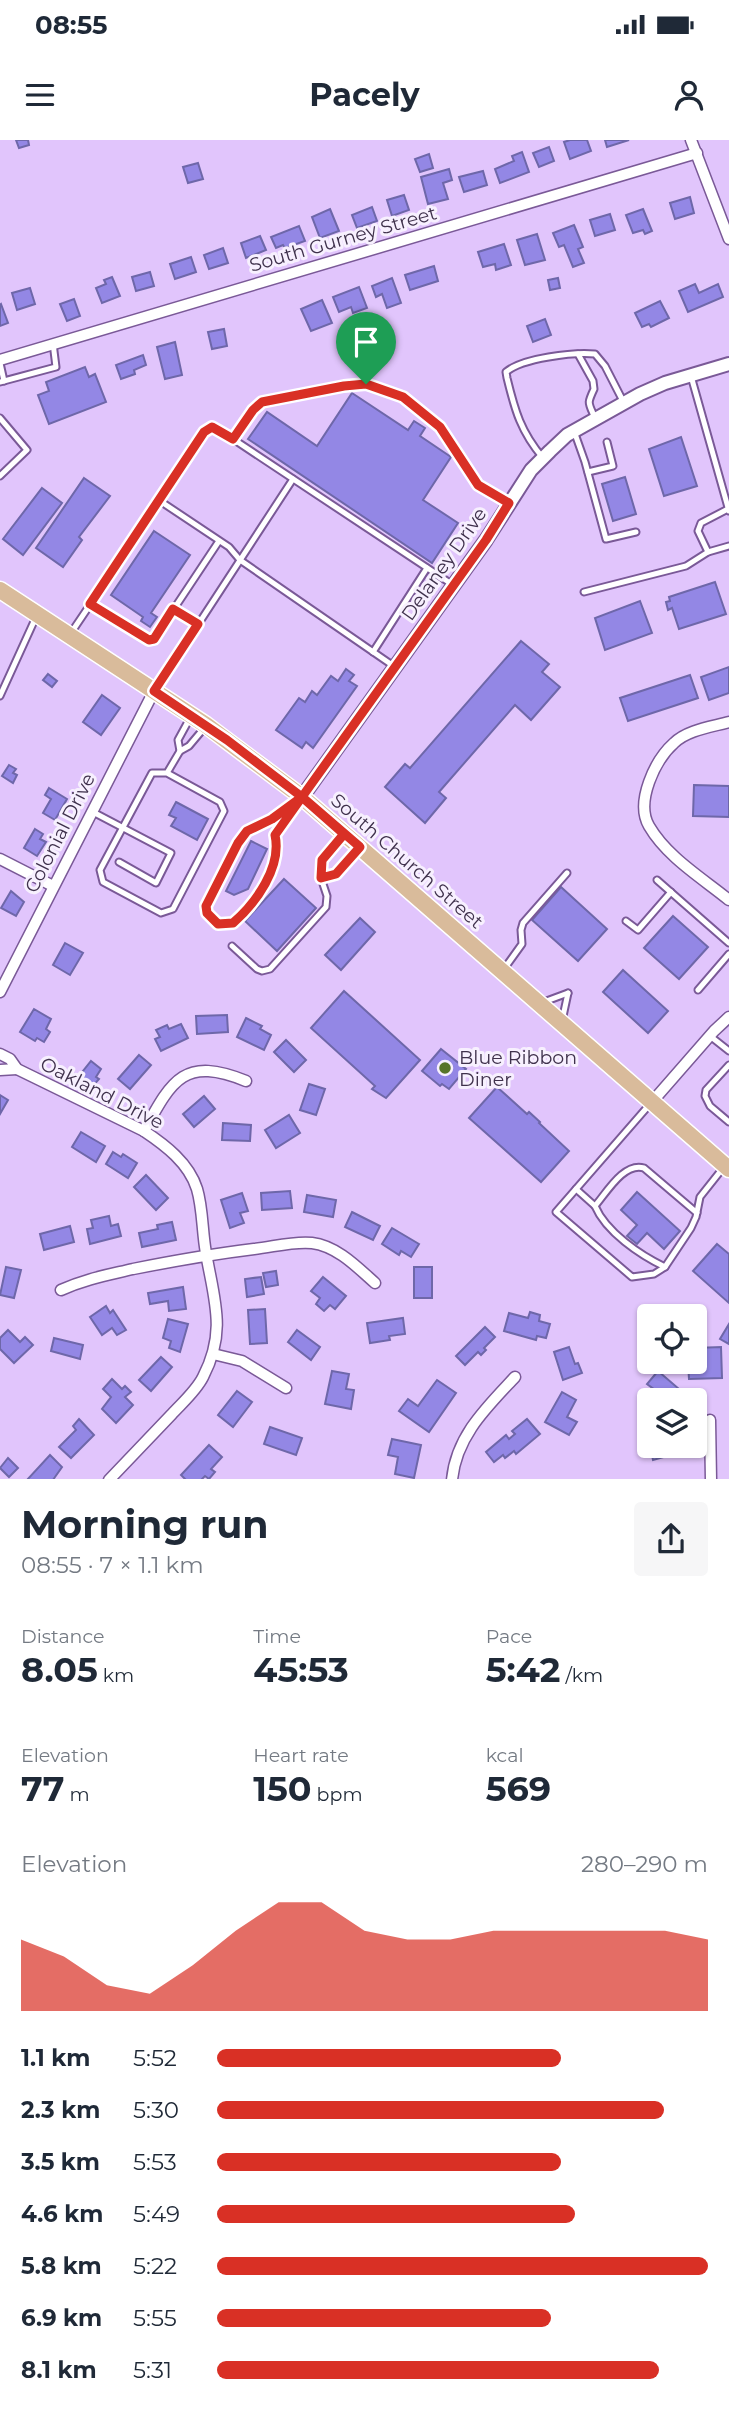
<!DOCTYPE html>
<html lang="en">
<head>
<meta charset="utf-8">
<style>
	body { margin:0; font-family:Montserrat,sans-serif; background:#f6f6f7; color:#1f2937; height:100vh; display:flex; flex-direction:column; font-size:26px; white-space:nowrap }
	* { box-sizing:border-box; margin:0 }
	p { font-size:23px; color:#747a83 }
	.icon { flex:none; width:38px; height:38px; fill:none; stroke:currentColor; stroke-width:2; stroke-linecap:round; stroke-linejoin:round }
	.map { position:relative; height:1339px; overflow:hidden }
	.drawer { display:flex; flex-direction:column; background:#fff; flex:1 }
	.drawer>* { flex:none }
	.controls { position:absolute; left:637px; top:1164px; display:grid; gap:14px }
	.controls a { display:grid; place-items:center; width:70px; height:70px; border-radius:7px; background:#fff; box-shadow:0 2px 5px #0004; font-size:35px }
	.pin { position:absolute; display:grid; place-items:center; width:60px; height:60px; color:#fff; margin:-72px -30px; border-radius:50% 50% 50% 0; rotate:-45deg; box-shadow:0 0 7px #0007 }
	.pin .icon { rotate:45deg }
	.round { display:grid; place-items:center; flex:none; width:74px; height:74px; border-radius:7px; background:#f6f6f7 }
	.overview { display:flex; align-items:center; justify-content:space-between; height:119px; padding:0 21px }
	h1 { font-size:38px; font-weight:700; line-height:52px }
	.figures { display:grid; grid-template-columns:repeat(3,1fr); gap:10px; height:119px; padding:7px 21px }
	.figures div { display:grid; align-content:center }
	.figures b { font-size:35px; font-weight:700 }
	.figures small { font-size:19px; font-weight:400 }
	.figures p { font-size:19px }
	.chart { height:196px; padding:14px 21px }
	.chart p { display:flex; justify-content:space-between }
	.chart svg { width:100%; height:126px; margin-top:7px; fill:#d93025; opacity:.7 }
	ul { padding:0 21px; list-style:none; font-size:23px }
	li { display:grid; grid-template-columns:112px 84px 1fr; align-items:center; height:52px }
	li i { height:18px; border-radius:9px; background:#d93025 }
	.status { display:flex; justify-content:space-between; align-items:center; height:49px; padding:0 35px; background:#fff; direction:ltr }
	.status svg { height:19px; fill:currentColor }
	header { display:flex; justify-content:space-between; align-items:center; height:91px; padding:0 21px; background:#fff; font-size:32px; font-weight:700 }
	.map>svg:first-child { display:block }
</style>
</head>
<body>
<div class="status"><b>08:55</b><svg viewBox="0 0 49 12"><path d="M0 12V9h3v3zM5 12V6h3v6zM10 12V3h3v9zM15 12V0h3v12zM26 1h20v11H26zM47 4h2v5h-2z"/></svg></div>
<header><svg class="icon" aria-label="menu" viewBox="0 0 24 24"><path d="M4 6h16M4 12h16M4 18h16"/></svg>Pacely<svg class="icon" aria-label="person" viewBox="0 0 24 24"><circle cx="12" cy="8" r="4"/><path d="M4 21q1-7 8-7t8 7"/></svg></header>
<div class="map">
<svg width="729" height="1340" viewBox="0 0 729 1340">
	<rect width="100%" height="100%" fill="#e1c5fc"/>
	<g fill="#9387e5" stroke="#6e67a9" stroke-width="2">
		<path d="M16,0H28L29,5L19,8Z"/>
		<path d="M570,0H587L591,11L570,19L564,2Z"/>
		<path d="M605,0H629L607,7Z"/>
		<path d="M549,7L554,21L539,27L533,13Z"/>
		<path d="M522,12L529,32L500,43L495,29L514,21L512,16Z"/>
		<path d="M429,14L433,28L420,32L415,19Z"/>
		<path d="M198,23L203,39L188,43L183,27Z"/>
		<path d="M449,29L452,40L443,43L448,59L428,64L421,37Z"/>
		<path d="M483,31L487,45L464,52L459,37Z"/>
		<path d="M404,55L409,70L392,76L387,60Z"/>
		<path d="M690,57L694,73L675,79L670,63Z"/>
		<path d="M372,67L377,81L357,88L352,75Z"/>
		<path d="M330,69L339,91L320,98L312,77Z"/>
		<path d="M643,69L652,91L645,94L643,90L633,93L626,75Z"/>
		<path d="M610,74L615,90L595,96L590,80Z"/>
		<path d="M574,85L583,107L578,109L584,123L573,127L564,105L559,107L553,93Z"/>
		<path d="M299,86L305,101L285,108L283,105L276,108L271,97Z"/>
		<path d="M537,94L545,120L525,125L517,100Z"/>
		<path d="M260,96L266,110L246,118L241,103Z"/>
		<path d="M504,104L511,125L496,130L495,124L483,127L478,112Z"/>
		<path d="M223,108L228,123L209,129L204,115Z"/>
		<path d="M191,117L196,132L175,139L170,124Z"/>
		<path d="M434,126L438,141L410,150L405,135Z"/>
		<path d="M150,132L154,146L136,151L132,137Z"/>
		<path d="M112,137L120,156L102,163L96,148L106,144L104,140Z"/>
		<path d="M392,138L401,163L387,168L382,154L376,157L372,146Z"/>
		<path d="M558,138L560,148L550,150L548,140Z"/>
		<path d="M695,144L699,153L718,144L723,157L688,172L679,151Z"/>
		<path d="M359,147L367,168L353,173L351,167L339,172L333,157Z"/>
		<path d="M30,148L35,164L17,170L12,153Z"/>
		<path d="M74,159L80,176L67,181L60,164Z"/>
		<path d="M322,160L332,183L311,191L301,169Z"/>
		<path d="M660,161L669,178L651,187L649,184L642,187L635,173Z"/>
		<path d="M1,164L8,183L0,186V165Z"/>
		<path d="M545,179L551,195L533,202L527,186Z"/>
		<path d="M224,189L227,206L212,209L208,192Z"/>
		<path d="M175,202L182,235L165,239L157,207Z"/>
		<path d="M143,215L146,225L134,230L135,234L121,239L116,225Z"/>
		<path d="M85,227L89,237L95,234L106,262L49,284L38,255L49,251L46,242Z"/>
		<path d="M352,253L408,290L414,281L425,288L420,296L451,317L423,360L458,383L432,423L248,299L267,272L317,306Z"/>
		<path d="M681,297L697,346L664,356L649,309Z"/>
		<path d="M625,337L636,374L613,381L602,344Z"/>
		<path d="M84,338L110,356L79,397L82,400L63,427L36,408Z"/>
		<path d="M42,348L62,363L23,415L3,399Z"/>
		<path d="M154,391L190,415L151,473L157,477L150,487L141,481L143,477L111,455Z"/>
		<path d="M715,442L726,474L679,489L672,468L668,470L666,462L670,461L669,457Z"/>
		<path d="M640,461L652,493L605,510L595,478Z"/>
		<path d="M521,501L549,524L542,532L560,547L531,580L515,565L439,652L446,658L425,683L385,647L405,624L410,628Z"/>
		<path d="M729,527V553L709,560L701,537Z"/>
		<path d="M346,529L354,535L349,541L357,546L313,608L306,602L302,608L276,590L299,558L305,562L312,551L317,555L331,536L338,541Z"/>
		<path d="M48,534L57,541L52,547L43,540Z"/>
		<path d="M690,535L698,558L628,581L620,558Z"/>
		<path d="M102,555L120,568L101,595L83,582Z"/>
		<path d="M9,625L16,629L13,633L17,635L13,643L2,636Z"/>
		<path d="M694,645L729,646V677L693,676Z"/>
		<path d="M49,648L67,659L55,680L43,673L51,659L45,655Z"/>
		<path d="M176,662L208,679L197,700L171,686L176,678L169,675Z"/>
		<path d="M35,689L43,694L40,699L46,702L37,716L24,708Z"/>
		<path d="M251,701L267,709L248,749L234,755L226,751Z"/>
		<path d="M284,739L316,768L277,811L245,781Z"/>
		<path d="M561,747L607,789L578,821L532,780Z"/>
		<path d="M11,751L24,762L16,776L1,768Z"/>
		<path d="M673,776L708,807L679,839L644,808Z"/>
		<path d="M360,778L375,792L341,830L325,815Z"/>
		<path d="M65,803L83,813L70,835L53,825Z"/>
		<path d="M623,830L668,871L648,893L603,852Z"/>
		<path d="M344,851L420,920L386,958L372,949L375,946L311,888Z"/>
		<path d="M34,869L51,879L46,889L50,892L44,902L37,898L35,901L20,892Z"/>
		<path d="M227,875L228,892L197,894L196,876Z"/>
		<path d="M246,878L262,886L260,889L271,895L264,910L237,897Z"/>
		<path d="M181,884L188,898L161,911L155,899L160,897L156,890L167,885L169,889Z"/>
		<path d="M286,900L306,920L294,932L274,912Z"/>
		<path d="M441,909L466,929L449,949L442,944L440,946L422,931Z"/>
		<path d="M139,915L151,925L130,949L118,939Z"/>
		<path d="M91,921L101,929L96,937L99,939L93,946L79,936Z"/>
		<path d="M309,944L325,949L316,975L300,970Z"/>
		<path d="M497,947L527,974L529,972L540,982L539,983L569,1011L541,1042L469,978Z"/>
		<path d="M0,955L8,960L0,974Z"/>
		<path d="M204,956L215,969L194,987L183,974Z"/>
		<path d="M289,975L300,993L276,1008L265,990Z"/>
		<path d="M223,983L251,985L250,1001L222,1000Z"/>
		<path d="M81,992L105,1006L96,1022L72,1007Z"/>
		<path d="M113,1012L121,1017L123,1014L137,1023L128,1038L106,1024Z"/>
		<path d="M146,1035L168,1058L156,1070L134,1047Z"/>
		<path d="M290,1051L292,1068L262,1070L261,1053Z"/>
		<path d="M637,1052L680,1091L664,1109L647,1093L637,1104L627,1096L637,1085L621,1070Z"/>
		<path d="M242,1053L248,1071L240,1073L244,1083L230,1088L221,1060Z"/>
		<path d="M307,1055L336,1060L333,1077L304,1072Z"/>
		<path d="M352,1072L380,1086L373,1100L345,1087Z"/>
		<path d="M109,1076L111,1086L118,1084L121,1096L90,1104L87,1089L93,1088L91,1080Z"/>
		<path d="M172,1082L176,1100L142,1107L139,1093L158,1089L157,1085Z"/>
		<path d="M70,1086L74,1102L44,1110L40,1094Z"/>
		<path d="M392,1088L419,1104L411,1117L401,1111L399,1115L382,1104Z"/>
		<path d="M717,1104L729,1114V1163L693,1131Z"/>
		<path d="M6,1127L21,1130L14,1158L0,1155Z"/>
		<rect x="414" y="1127" width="18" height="31"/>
		<path d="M276,1131L278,1145L266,1147L263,1133Z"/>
		<path d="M261,1137L264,1154L247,1157L245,1139Z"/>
		<path d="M323,1137L346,1156L335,1169L330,1165L324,1171L316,1164L320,1158L311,1151Z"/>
		<path d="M183,1147L186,1169L169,1171L168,1161L150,1164L148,1153Z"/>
		<path d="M106,1166L110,1173L113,1170L126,1190L117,1195L112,1188L102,1195L90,1177Z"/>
		<path d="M265,1169L267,1203L250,1204L248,1170Z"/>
		<path d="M530,1172L540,1175L539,1181L550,1184L546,1198L537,1196L536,1200L504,1191L509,1173L528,1178Z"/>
		<path d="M403,1178L405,1194L389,1196L390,1200L370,1203L367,1183Z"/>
		<path d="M168,1179L188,1184L180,1212L169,1208L171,1201L163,1198Z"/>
		<path d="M729,1184V1204L720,1199Z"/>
		<path d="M485,1187L495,1197L484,1208L486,1210L481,1215L478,1212L465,1225L456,1216Z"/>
		<path d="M8,1190L20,1202L25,1197L33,1205L14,1223L0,1209V1198Z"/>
		<path d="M297,1190L320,1207L311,1220L288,1202Z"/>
		<path d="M54,1198L83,1205L80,1219L51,1211Z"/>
		<path d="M569,1207L575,1224L578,1223L582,1233L563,1240L554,1212Z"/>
		<path d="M721,1207L722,1238L689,1239L688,1222H695V1208Z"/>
		<path d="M161,1217L172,1227L151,1251L139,1240Z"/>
		<path d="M332,1231L349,1234L346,1249L354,1250L351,1269L325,1264Z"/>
		<path d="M658,1231L679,1249L669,1260H649V1266L645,1262L655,1250L647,1244Z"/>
		<path d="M112,1239L122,1249L125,1246L131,1252L125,1257L133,1265L116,1283L102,1269L111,1257L103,1249Z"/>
		<path d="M437,1240L456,1253L429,1292L399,1271L408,1259L418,1266Z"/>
		<path d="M237,1251L252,1262L233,1287L218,1275Z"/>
		<path d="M562,1252L576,1260L567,1277L577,1282L569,1295L545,1282Z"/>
		<path d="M79,1279L94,1295L71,1318L59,1307L76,1290L73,1286Z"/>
		<path d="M527,1279L540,1294L516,1314L514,1311L505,1318L503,1315L494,1322L486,1312L506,1295L509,1299L515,1294L512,1291Z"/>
		<path d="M270,1287L302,1298L296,1315L264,1304Z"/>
		<path d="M392,1299L421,1305L414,1338L395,1334L398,1317L388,1315Z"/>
		<path d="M209,1305L222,1317L211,1329L215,1332L209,1339L205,1336L201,1340H186L181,1335Z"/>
		<path d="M650,1306H664L667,1316L653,1320Z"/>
		<path d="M50,1315L62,1327L55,1337L53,1340H27Z"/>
		<path d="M8,1318L18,1328L9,1337L0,1328Z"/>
	</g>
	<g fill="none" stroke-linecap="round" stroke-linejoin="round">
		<g stroke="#7a5997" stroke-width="9">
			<g id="service">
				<path d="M578,214L593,241L594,249C587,264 588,262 595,278"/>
				<path d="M0,223L4,241"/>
				<path d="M691,236L729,371"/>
				<path d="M0,242L56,227L53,203"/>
				<path d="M0,278L27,310L0,336"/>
				<path d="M574,291L585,322L606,399L636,392"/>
				<path d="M543,318C521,292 515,271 507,238L506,232C522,218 574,212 595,214L605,226L624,263"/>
				<path d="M588,332L613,326L607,302"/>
				<path d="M160,361L204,292L212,287L233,299"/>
				<path d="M708,412L698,391L701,383L728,369"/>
				<path d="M453,445L233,299L253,270L262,262L344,246L366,244L403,257L440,287L478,345L509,363"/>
				<path d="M584,452L686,426L708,412L729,406"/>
				<path d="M90,464L149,500L154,499L219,401"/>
				<path d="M173,469L198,484"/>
				<path d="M71,493L160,361L229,407L240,420L395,527"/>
				<path d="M373,512L427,428"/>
				<path d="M156,549L293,339"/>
				<path d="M0,556L36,477"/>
				<path d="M190,578L178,600L180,611L189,606L205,587"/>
				<path d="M167,633L220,662L224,671L173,769L161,773L103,742L100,730L152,633H167L180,611"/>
				<path d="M302,657L275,695C277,704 277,713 274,722C268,739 237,803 214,780C209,775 207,772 207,766L238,703L248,691L272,679Z"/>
				<path d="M91,671L171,713L156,743L119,722"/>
				<path d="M342,696L322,720L321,738L336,734L358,710"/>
				<path d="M657,740L729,803"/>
				<path d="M626,781L638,790L671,752"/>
				<path d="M232,806L257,829L262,831L270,829L326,767L327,756L321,738"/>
				<path d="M504,829L522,804L521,790L523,783L567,733"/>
				<path d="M698,850L729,814"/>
				<path d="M541,863L568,853"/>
				<path d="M562,881L568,853"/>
				<path d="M710,896L729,911"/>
				<path d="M729,925L706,950L705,956L710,966L729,982"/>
				<path d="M650,964L556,1072L632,1137L654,1134L665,1127L691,1088L696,1077L700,1057L723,1028"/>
				<path d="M576,1049L595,1066C607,1052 624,1022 644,1028L697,1073"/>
				<path d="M595,1066C606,1092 640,1115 665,1127"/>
			</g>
		</g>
		<g stroke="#7a5997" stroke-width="13">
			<g id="minor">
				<path d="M691,0L729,99"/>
				<path d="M0,220L697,13"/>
				<path d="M729,582C711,587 687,590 674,603C655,620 635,662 649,686C667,717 702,738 729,760"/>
				<path d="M0,719L53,746"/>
				<path d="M0,852L154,551"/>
				<path d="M0,914L10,919L17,929L144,991C165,1005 189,1023 197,1049C203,1069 202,1092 206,1113C214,1160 227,1191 203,1237C196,1251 182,1263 172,1274C151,1296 130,1318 109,1340"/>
				<path d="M0,930L17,929"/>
				<path d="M652,962L714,891L729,877"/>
				<path d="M144,991C172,940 184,916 246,941"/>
				<path d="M61,1150C85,1139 108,1135 133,1129C173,1121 213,1114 254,1109C273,1107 293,1101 312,1103C337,1106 357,1127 375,1143"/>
				<path d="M213,1214L242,1221L286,1248"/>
				<path d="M710,1280L711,1340"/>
				<path d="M452,1340C456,1296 487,1267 515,1237"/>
			</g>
		</g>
		<g stroke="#7a5997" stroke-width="16">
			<path id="tertiary" d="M302,657L486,400L531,330L550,311L567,295L640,254L665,243L729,224"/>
		</g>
		<g stroke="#fff" stroke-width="19">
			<path id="primary" d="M0,450L206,585L302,657L729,1029"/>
		</g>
		<use href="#service" stroke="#fff" stroke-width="5"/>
		<use href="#minor" stroke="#fff" stroke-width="10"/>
		<use href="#tertiary" stroke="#fff" stroke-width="12"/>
		<use href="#primary" stroke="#d9bb9b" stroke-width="16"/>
	</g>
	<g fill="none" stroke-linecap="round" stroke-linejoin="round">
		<g stroke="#fff" stroke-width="14">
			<path id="route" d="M366,244L344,246L262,262L253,270L233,299L212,287L204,292L90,464L149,500L154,499L173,469L198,484L154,551L227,600L302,657L275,695C282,727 256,763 233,783L218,784L207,773L206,766L238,703L247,691L272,679L302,657L344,694L322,720L321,738L336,734L360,707L302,657L486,400L509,363L478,345L440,287L403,257L366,244"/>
		</g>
		<use href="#route" stroke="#d93025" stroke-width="9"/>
	</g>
	<circle fill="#577529" stroke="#f7f0fe" stroke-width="2.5" cx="445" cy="928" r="7"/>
	<g text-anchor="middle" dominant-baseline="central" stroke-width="6" stroke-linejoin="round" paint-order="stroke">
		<g font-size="19" fill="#3f314c" stroke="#f7f0fe">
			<text transform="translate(343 99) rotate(-16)">South Gurney Street</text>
			<text transform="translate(444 424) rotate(-55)">Delaney Drive</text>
			<text transform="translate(60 693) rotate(-63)">Colonial Drive</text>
			<text transform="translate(407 721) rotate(41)">South Church Street</text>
			<text transform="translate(102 953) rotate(27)">Oakland Drive</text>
		</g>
		<g font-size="19" fill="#3f314c" stroke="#f7f0fe" text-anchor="start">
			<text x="459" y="917">Blue Ribbon<tspan x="459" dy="22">Diner</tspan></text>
		</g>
	</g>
</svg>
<div class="controls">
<a><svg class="icon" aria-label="locate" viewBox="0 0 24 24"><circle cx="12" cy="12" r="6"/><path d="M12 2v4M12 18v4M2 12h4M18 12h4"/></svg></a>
<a><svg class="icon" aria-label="layers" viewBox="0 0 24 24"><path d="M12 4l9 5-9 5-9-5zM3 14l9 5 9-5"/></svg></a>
</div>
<div class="pin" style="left:366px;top:244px;background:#1e9e55"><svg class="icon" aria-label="arrive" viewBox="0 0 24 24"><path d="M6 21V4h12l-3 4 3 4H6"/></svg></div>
</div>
<section class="drawer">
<div class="overview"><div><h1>Morning run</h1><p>08:55 · 7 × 1.1 km</p></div><a class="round"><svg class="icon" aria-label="share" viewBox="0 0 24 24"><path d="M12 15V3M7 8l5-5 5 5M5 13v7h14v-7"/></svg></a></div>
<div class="figures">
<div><p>Distance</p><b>8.05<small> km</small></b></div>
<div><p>Time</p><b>45:53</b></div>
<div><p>Pace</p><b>5:42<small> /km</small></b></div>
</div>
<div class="figures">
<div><p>Elevation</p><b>77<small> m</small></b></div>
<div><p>Heart rate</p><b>150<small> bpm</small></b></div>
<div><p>kcal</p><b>569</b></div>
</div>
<div class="chart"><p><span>Elevation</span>280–290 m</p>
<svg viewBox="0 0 160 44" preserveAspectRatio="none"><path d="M0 44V19L10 25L20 35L30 38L40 28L50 16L60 6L70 6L80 16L90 19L100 19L110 16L120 16L130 16L140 16L150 16L160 19V44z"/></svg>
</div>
<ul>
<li><b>1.1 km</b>5:52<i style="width:70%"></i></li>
<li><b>2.3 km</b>5:30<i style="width:91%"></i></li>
<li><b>3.5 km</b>5:53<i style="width:70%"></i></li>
<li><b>4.6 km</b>5:49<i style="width:73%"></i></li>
<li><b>5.8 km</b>5:22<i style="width:100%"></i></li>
<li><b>6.9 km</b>5:55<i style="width:68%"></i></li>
<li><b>8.1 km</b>5:31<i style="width:90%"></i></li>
</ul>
</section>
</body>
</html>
